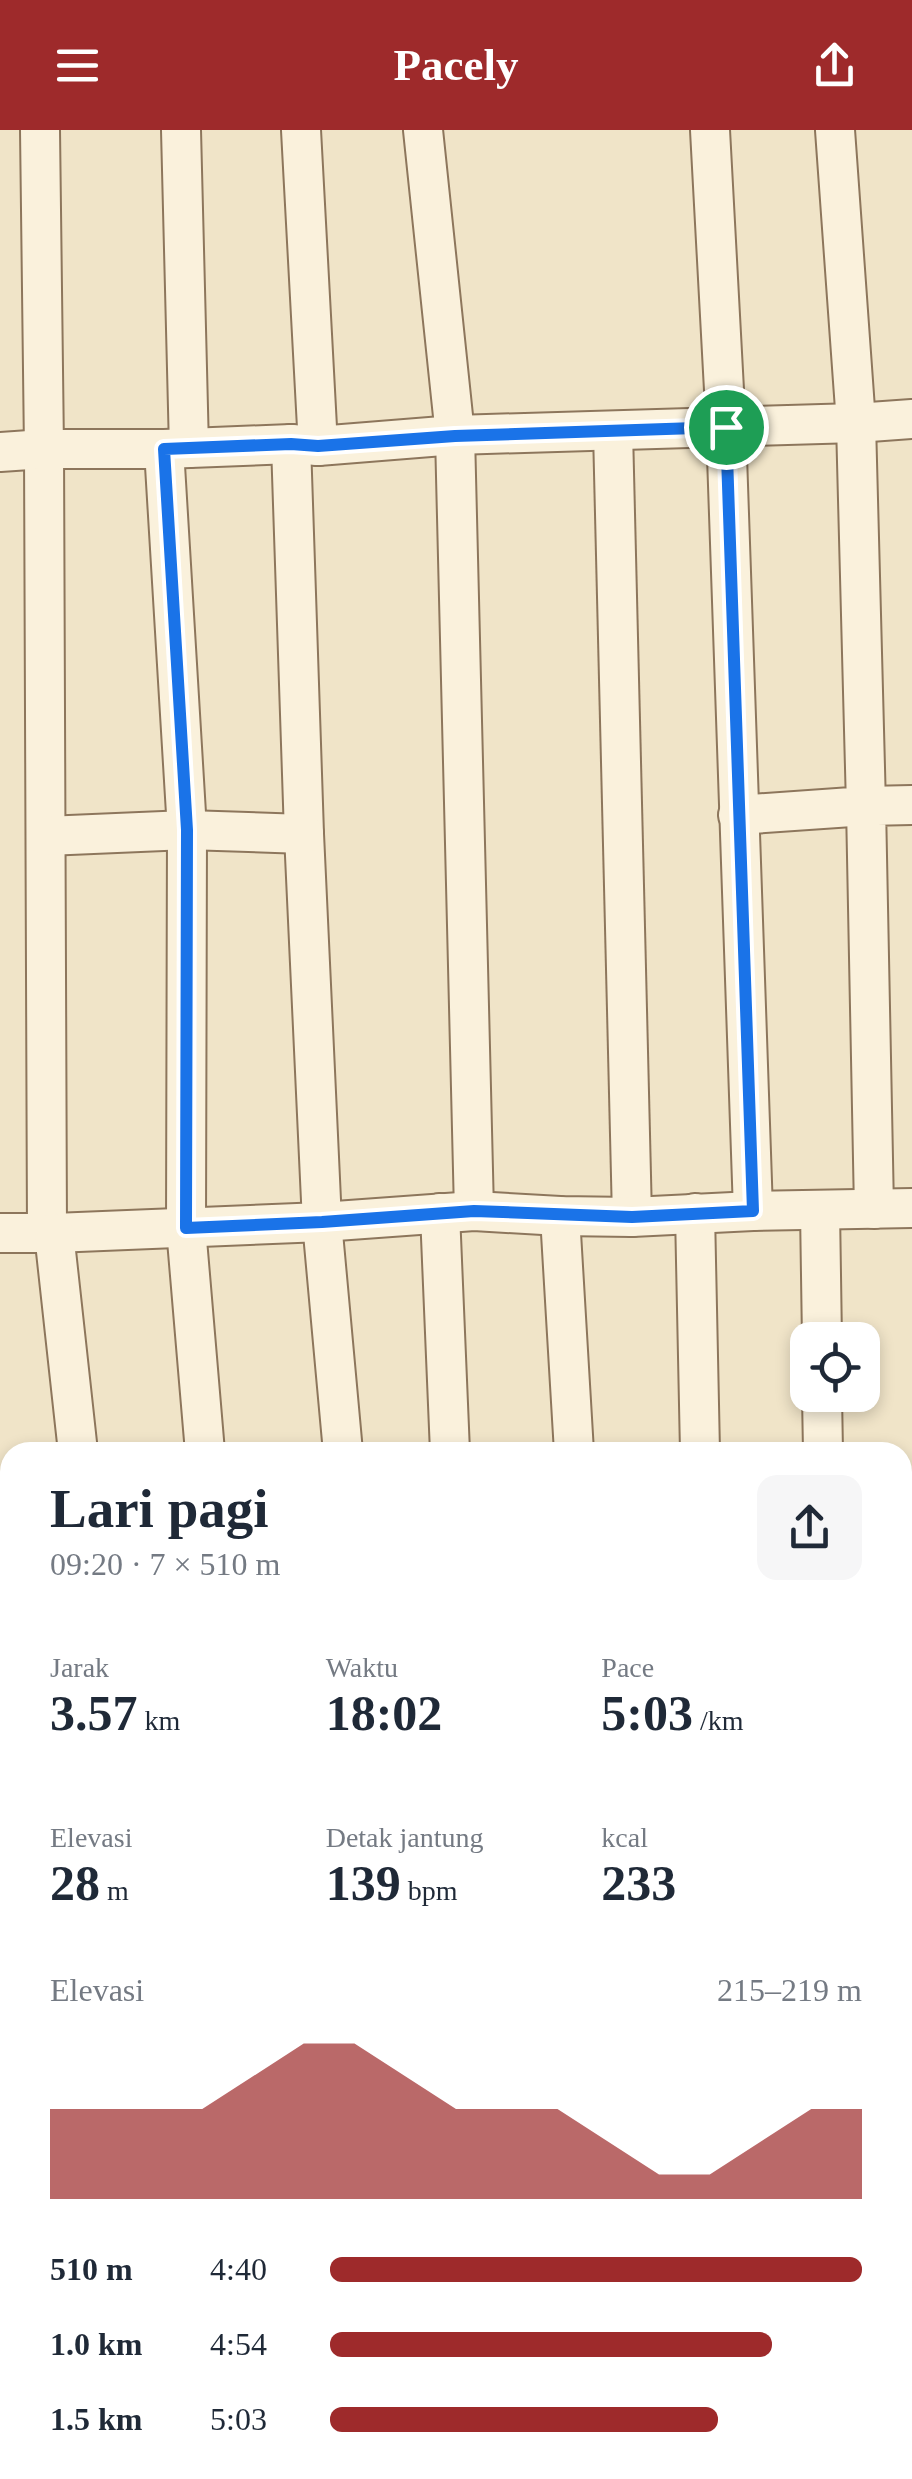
<!DOCTYPE html>
<html lang="id">
<head>
<meta charset="utf-8">
<style>
	body { margin:0; font-family:Georgia,serif; background:#f6f6f7; color:#1f2937; height:100vh; display:flex; flex-direction:column; font-size:38px; white-space:nowrap }
	* { box-sizing:border-box; margin:0 }
	p { font-size:32px; color:#747a83 }
	.icon { flex:none; width:55px; height:55px; fill:none; stroke:currentColor; stroke-width:2; stroke-linecap:round; stroke-linejoin:round }
	.map { position:relative; flex:1; overflow:hidden }
	.details { position:absolute; left:0px; top:1312px; width:912px; height:1038px; display:flex; flex-direction:column; background:#fff; border-radius:30px 30px 0 0; box-shadow:0 5px 15px #0003 }
	.details>* { flex:none }
	.controls { position:absolute; left:790px; top:1192px; display:grid; gap:20px }
	.controls a { display:grid; place-items:center; width:90px; height:90px; border-radius:20px; background:#fff; box-shadow:0 5px 15px #0003; font-size:50px }
	.pin { position:absolute; display:grid; place-items:center; width:85px; height:85px; color:#fff; margin:-42px; border:5px solid #fff; border-radius:50%; box-shadow:0 2px 10px #0007 }
	.round { display:grid; place-items:center; flex:none; width:105px; height:105px; border-radius:20px; background:#f6f6f7 }
	.summary { display:flex; align-items:center; justify-content:space-between; height:170px; padding:0 50px }
	h1 { font-size:55px; font-weight:800; line-height:75px }
	.figures { display:grid; grid-template-columns:repeat(3,1fr); gap:15px; height:170px; padding:10px 50px }
	.figures div { display:grid; align-content:center }
	.figures b { font-size:50px; font-weight:800 }
	.figures small { font-size:28px; font-weight:400 }
	.figures p { font-size:28px }
	.chart { height:280px; padding:20px 50px }
	.chart p { display:flex; justify-content:space-between }
	.chart svg { width:100%; height:180px; margin-top:10px; fill:#9e2a2b; opacity:.7 }
	ul { padding:0 50px; list-style:none; font-size:32px }
	li { display:grid; grid-template-columns:160px 120px 1fr; align-items:center; height:75px }
	li i { height:25px; border-radius:12px; background:#9e2a2b }
	header { display:flex; justify-content:space-between; align-items:center; height:130px; padding:0 50px; background:#9e2a2b; color:#fff; font-size:45px; font-weight:800 }
	.map>svg:first-child { display:block }
</style>
</head>
<body>
<header><svg class="icon" aria-label="menu" viewBox="0 0 24 24"><path d="M4 6h16M4 12h16M4 18h16"/></svg>Pacely<svg class="icon" aria-label="share" viewBox="0 0 24 24"><path d="M12 15V3M7 8l5-5 5 5M5 13v7h14v-7"/></svg></header>
<div class="map">
<svg width="912" height="2349" viewBox="0 0 912 2349">
	<rect width="100%" height="100%" fill="#f0e4c8"/>
	<g fill="none" stroke-linecap="round" stroke-linejoin="round">
		<g stroke="#8d765c" stroke-width="42">
			<g id="street">
				<path d="M40,0L44,319L47,1103"/>
				<path d="M181,0L189,318"/>
				<path d="M301,0L318,316"/>
				<path d="M423,0L455,305L474,1081"/>
				<path d="M710,0L726,297L753,1081"/>
				<path d="M613,301L632,1087"/>
				<path d="M291,314L304,704L322,1092L343,1322"/>
				<path d="M164,319L187,700L186,1098L205,1322"/>
				<path d="M0,322L44,319H164L291,314L318,316L455,305L856,293L912,289"/>
				<path d="M738,685L866,676L856,293L835,0"/>
				<path d="M46,706L187,700L304,704"/>
				<path d="M874,1079L866,676L912,675"/>
				<path d="M820,1080L822,1210"/>
				<path d="M440,1083L450,1322"/>
				<path d="M695,1083L700,1322"/>
				<path d="M560,1086L574,1322"/>
				<path d="M0,1103H54L322,1092L474,1081L560,1086L632,1087L753,1081L912,1078"/>
				<path d="M54,1103L78,1322"/>
				<path d="M822,1265L823,1322"/>
				<path d="M902,1481L912,1480"/>
				<path d="M0,1484H10"/>
				<path d="M0,1912L10,1906"/>
				<path d="M902,2030L912,2024"/>
				<path d="M0,2094L10,2089"/>
				<path d="M902,2126L912,2144"/>
				<path d="M0,2317L10,2311"/>
				<path d="M475,2340L479,2349"/>
				<path d="M664,2340L668,2349"/>
				<path d="M869,2340L874,2349"/>
				<path d="M284,2349L300,2340"/>
			</g>
		</g>
		<use href="#street" stroke="#faf1dc" stroke-width="38"/>
	</g>
	<g fill="none" stroke-linecap="round" stroke-linejoin="round">
		<g stroke="#fff" stroke-width="20">
			<path id="route" d="M726,297L753,1081L632,1087L474,1081L322,1092L186,1098L187,700L164,319L291,314L318,316L455,306Z"/>
		</g>
		<use href="#route" stroke="#1a73e8" stroke-width="12"/>
	</g>
</svg>
<div class="controls">
<a><svg class="icon" aria-label="locate" viewBox="0 0 24 24"><circle cx="12" cy="12" r="6"/><path d="M12 2v4M12 18v4M2 12h4M18 12h4"/></svg></a>
</div>
<div class="pin" style="left:726px;top:297px;background:#1e9e55"><svg class="icon" aria-label="arrive" viewBox="0 0 24 24"><path d="M6 21V4h12l-3 4 3 4H6"/></svg></div>
<section class="details">
<div class="summary"><div><h1>Lari pagi</h1><p>09:20 · 7 × 510 m</p></div><a class="round"><svg class="icon" aria-label="share" viewBox="0 0 24 24"><path d="M12 15V3M7 8l5-5 5 5M5 13v7h14v-7"/></svg></a></div>
<div class="figures">
<div><p>Jarak</p><b>3.57<small> km</small></b></div>
<div><p>Waktu</p><b>18:02</b></div>
<div><p>Pace</p><b>5:03<small> /km</small></b></div>
</div>
<div class="figures">
<div><p>Elevasi</p><b>28<small> m</small></b></div>
<div><p>Detak jantung</p><b>139<small> bpm</small></b></div>
<div><p>kcal</p><b>233</b></div>
</div>
<div class="chart"><p><span>Elevasi</span>215–219 m</p>
<svg viewBox="0 0 160 44" preserveAspectRatio="none"><path d="M0 44V22L10 22L20 22L30 22L40 14L50 6L60 6L70 14L80 22L90 22L100 22L110 30L120 38L130 38L140 30L150 22L160 22V44z"/></svg>
</div>
<ul>
<li><b>510 m</b>4:40<i style="width:100%"></i></li>
<li><b>1.0 km</b>4:54<i style="width:83%"></i></li>
<li><b>1.5 km</b>5:03<i style="width:73%"></i></li>
</ul>
</section>
</div>
</body>
</html>
